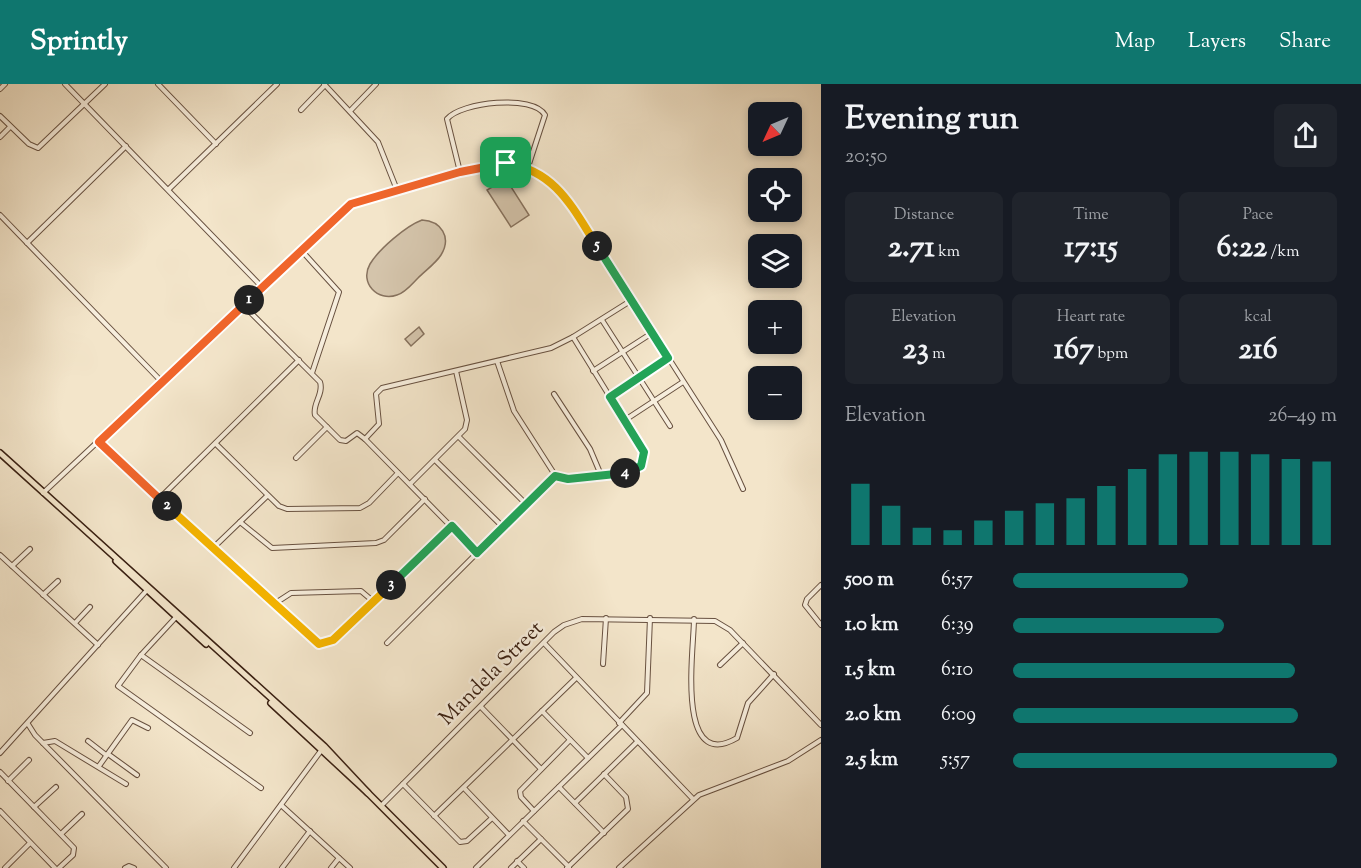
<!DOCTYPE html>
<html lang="en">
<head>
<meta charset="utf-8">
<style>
	body { margin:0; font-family:"Sorts Mill Goudy",serif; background:#20242c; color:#f1f3f6; height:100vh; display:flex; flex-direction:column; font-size:22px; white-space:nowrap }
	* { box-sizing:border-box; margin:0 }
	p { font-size:20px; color:#9ea1a6 }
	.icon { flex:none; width:33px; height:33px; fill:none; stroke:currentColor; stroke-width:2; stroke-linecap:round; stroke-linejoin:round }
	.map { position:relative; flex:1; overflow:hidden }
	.sheet { display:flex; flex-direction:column; background:#171b24; width:540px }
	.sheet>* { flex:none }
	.needle { width:39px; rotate:226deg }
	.buttons { position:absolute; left:748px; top:18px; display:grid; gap:12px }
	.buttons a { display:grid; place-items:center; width:54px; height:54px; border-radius:9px; background:#171b24; box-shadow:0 3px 9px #0003; font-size:30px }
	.pin { position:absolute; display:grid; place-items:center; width:51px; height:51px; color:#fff; margin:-26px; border-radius:12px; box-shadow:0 3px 9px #0006 }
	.km { position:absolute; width:30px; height:30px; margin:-15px; border-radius:50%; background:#222; color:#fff; font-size:16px; line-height:30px; text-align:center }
	.round { display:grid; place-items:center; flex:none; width:63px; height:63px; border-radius:9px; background:#20242c }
	.summary { display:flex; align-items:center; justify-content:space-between; height:102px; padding:0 24px }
	h1 { font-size:33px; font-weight:700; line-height:45px }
	.stats { display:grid; grid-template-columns:repeat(3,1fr); gap:9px; height:102px; padding:6px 24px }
	.stats div { display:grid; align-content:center; border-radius:9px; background:#20242c; text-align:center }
	.stats b { font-size:30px; font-weight:700 }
	.stats small { font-size:16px; font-weight:400 }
	.stats p { font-size:16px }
	.chart { height:168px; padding:12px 24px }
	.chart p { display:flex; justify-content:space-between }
	.chart svg { width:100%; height:108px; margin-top:6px; stroke:#0f766e; stroke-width:6 }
	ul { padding:0 24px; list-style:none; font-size:20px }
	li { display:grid; grid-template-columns:96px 72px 1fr; align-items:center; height:45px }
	li i { height:15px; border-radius:8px; background:#0f766e }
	header { display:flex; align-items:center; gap:36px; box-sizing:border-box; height:84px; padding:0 30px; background:#0f766e; color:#fff }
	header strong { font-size:28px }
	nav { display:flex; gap:33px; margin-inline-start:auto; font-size:21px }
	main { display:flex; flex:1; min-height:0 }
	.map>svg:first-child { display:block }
</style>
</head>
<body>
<header>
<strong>Sprintly</strong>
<nav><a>Map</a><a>Layers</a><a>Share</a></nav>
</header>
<main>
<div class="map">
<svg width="821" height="784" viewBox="0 0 821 784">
	<rect width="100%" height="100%" fill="#f3e5ca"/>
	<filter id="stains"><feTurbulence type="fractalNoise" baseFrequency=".00333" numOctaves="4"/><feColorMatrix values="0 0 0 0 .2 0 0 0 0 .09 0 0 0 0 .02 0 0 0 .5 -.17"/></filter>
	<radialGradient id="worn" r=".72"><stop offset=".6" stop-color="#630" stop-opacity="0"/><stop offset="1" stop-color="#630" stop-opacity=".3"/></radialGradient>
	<g fill="#d4c4ab" stroke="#87725e" stroke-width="1.5">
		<path d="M506,95L529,131L511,143L487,106Z"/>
		<path d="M422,136C441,137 452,153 441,171C436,179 425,187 418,194C412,200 405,209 397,211C378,218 359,199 370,180C379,165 406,142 422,136Z"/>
		<path d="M419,243L424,250L411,262L405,255Z"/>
	</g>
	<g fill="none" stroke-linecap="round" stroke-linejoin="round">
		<g stroke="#685140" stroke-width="6">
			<g id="minor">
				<path d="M65,0L262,203"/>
				<path d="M158,0L216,60"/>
				<path d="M324,0L378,58L397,106"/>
				<path d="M0,5L5,0"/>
				<path d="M301,26L325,1"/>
				<path d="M351,26L376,0"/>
				<path d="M0,32L29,60L38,64L105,0"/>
				<path d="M0,53L10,43"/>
				<path d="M460,88L447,35C461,18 533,10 545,31L528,83"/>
				<path d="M169,105L277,0"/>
				<path d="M0,131L162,298"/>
				<path d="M27,159L126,62"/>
				<path d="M301,166L339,208L312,289"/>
				<path d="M243,221L320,298C324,310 312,320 315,331L340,356L346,357L357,349L365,355L477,469"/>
				<path d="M602,236L670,342"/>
				<path d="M497,277L514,327L555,391L568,395L636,386L645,376L644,368L573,253"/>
				<path d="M593,287L652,249"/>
				<path d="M554,310L590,365L601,391"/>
				<path d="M610,313L668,274"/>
				<path d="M625,336L683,298"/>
				<path d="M459,353L526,420"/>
				<path d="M365,355L379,340L376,310L382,304L551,264L573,253L632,216"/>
				<path d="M99,358L319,560L334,556L451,442"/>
				<path d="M216,360L279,422L287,425L360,424L369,419L398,389"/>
				<path d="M296,374L327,343"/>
				<path d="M435,376L503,443"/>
				<path d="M410,400L465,345L467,336L456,287"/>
				<path d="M43,409L351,120L460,88L506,79L528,83L542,91L570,120L721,356L743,405"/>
				<path d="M159,415L299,276"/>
				<path d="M240,438L272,464L376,459L384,456L425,415"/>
				<path d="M213,464L267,412"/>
				<path d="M0,471L98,561"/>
				<path d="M12,482L30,465"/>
				<path d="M821,501L807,515L805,521L821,541"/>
				<path d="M43,511L58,497"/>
				<path d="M274,520L291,509L361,507L374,518"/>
				<path d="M177,532L141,571L118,602L261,704"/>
				<path d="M694,535C694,564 675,690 737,654L748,619L774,590"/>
				<path d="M75,539L90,523"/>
				<path d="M387,559L555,391"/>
				<path d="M544,559L693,715"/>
				<path d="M141,571L250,649"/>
				<path d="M603,580L606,534"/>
				<path d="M720,581L743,559"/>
				<path d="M481,623L541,685"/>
				<path d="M542,627L588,674"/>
				<path d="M619,639L647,609L650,534"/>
				<path d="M28,640L35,651L166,784"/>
				<path d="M88,657L106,671"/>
				<path d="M43,659L55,657L126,700"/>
				<path d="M0,669L148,505"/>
				<path d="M108,670L137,691"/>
				<path d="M99,682L132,636L148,644"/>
				<path d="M0,688L74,764L73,771L59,784"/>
				<path d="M8,697L29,676"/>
				<path d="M403,700L460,758L467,757L492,734"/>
				<path d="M559,703L604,749"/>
				<path d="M464,704L509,751"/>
				<path d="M575,719L637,658"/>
				<path d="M281,721L350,784"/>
				<path d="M381,722L554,548L564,541L582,535L715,537L730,546L821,641"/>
				<path d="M34,723L56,703"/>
				<path d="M0,727L55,784"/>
				<path d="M534,727L521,713L520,707L570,656"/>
				<path d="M434,732L576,594"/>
				<path d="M523,737L541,755"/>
				<path d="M61,750L82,730"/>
				<path d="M517,777L524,784"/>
				<path d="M5,784L30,759"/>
				<path d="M125,784L129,782L134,784"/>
				<path d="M234,784L323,664"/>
				<path d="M282,784L310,747"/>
				<path d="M331,784L339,774"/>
				<path d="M476,784L622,641"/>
				<path d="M511,784L541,755L569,783"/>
				<path d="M567,784L628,725L626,713L604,690"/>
				<path d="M619,784L699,711L788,677L821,656"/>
			</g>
		</g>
		<g stroke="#3a2012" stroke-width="8">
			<g id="major">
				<path d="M0,369L324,662L368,709"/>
				<path d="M116,477L206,560"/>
				<path d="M271,619L368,709L443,784"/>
			</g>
		</g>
		<use href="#minor" stroke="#f7eedd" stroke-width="4"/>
		<use href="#major" stroke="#f3e5ca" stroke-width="5"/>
	</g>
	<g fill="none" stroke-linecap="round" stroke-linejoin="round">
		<g stroke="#fff" stroke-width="12">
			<path id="split-1" d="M249,216L351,120L460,88L506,79"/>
		</g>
		<g stroke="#fff" stroke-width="12">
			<path id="split-2" d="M167,422L99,358L249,216"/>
		</g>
		<g stroke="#fff" stroke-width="12">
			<path id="split-3" d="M167,422L319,560L333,556L391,501"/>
		</g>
		<g stroke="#fff" stroke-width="12">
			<path id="split-4" d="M391,501L452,442L477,469L555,392L568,395L625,389"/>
		</g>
		<g stroke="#fff" stroke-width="12">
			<path id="split-5" d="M597,162L668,274L610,313L644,368L641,382L625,389"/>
		</g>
		<g stroke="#fff" stroke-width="12">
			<path id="split-6" d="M506,79C556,87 572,123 597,162"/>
		</g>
		<use href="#split-1" stroke="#f0652b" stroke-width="8"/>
		<use href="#split-2" stroke="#f0652b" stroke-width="8"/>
		<use href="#split-3" stroke="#f5b400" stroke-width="8"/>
		<use href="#split-4" stroke="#22a559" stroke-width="8"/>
		<use href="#split-5" stroke="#22a559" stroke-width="8"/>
		<use href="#split-6" stroke="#f5b400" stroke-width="8"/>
	</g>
	<g text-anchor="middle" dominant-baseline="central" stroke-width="5" stroke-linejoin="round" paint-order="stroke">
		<g font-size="21" fill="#3a2012" stroke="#f7eedd">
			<text transform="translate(492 590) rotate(-45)">Mandela Street</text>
		</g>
	</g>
	<rect width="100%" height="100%" filter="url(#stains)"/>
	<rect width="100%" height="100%" fill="url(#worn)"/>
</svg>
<div class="buttons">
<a><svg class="needle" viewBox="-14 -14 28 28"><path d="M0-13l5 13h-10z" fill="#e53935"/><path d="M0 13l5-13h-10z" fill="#9ea1a6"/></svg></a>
<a><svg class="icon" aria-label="locate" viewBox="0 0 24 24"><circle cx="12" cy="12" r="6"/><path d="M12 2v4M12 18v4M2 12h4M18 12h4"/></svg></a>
<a><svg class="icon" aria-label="layers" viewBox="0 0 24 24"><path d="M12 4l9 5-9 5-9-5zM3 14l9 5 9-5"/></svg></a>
<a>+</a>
<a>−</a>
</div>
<div class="pin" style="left:506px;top:79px;background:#1e9e55"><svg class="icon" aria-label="arrive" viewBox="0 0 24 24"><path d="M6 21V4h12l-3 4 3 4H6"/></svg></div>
<b class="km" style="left:249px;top:216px">1</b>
<b class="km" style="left:167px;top:422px">2</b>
<b class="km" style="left:391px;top:501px">3</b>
<b class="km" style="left:625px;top:389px">4</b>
<b class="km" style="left:597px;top:162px">5</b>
</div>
<section class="sheet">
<div class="summary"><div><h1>Evening run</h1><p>20:50</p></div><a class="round"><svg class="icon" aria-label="share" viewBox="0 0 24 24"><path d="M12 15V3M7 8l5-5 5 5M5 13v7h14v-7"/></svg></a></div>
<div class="stats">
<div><p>Distance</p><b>2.71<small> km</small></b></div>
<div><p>Time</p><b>17:15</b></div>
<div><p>Pace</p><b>6:22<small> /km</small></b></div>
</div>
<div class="stats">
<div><p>Elevation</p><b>23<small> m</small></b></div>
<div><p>Heart rate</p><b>167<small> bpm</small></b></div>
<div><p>kcal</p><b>216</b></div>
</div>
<div class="chart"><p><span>Elevation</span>26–49 m</p>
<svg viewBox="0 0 160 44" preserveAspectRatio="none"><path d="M5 44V19M15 44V28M25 44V37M35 44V38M45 44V34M55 44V30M65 44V27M75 44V25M85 44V20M95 44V13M105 44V7M115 44V6M125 44V6M135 44V7M145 44V9M155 44V10"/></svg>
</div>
<ul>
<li><b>500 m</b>6:57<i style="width:54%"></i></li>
<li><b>1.0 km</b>6:39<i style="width:65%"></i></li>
<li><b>1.5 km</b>6:10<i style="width:87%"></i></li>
<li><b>2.0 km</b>6:09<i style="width:88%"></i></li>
<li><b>2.5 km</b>5:57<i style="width:100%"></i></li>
</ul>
</section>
</main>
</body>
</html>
